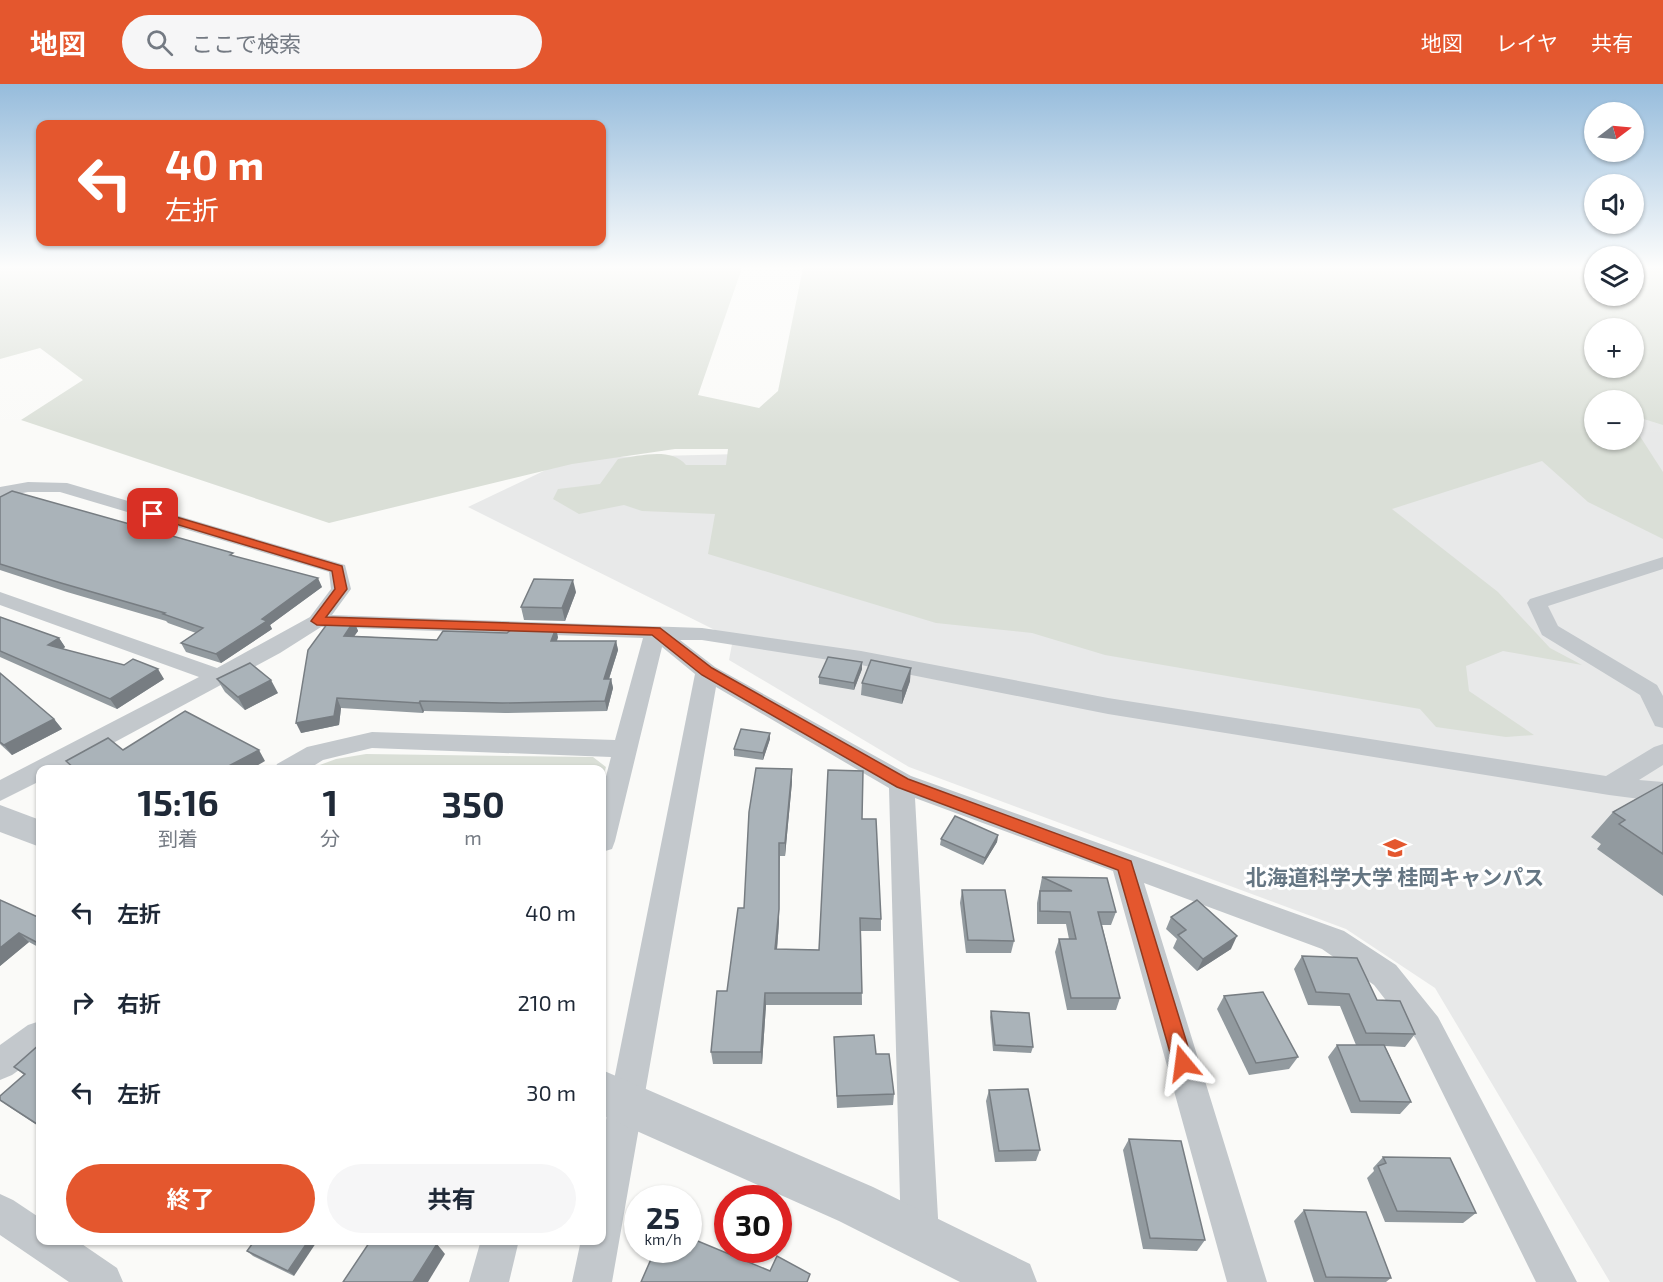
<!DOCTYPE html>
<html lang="ja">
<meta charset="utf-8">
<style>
body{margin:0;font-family:"Exo 2","Noto Sans JP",sans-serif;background:#f6f6f7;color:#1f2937;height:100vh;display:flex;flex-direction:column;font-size:22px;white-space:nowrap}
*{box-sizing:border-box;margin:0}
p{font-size:20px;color:#747a83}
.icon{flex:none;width:33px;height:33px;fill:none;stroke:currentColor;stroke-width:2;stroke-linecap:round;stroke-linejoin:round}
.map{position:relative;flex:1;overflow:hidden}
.drawer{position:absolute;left:36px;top:681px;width:570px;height:480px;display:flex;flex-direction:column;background:#fff;border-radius:12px;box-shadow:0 2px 4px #0004}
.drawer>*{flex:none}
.guide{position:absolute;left:36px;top:36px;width:570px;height:126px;border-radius:12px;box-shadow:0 2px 4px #0004;background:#e4572e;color:#fff;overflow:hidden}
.needle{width:39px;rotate:74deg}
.fabs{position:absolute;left:1584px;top:18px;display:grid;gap:12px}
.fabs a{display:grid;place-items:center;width:60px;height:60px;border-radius:50%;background:#fff;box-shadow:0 2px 4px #0004;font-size:30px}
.speed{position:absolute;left:624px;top:1101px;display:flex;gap:12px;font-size:30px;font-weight:700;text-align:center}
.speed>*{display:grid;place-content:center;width:78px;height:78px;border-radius:50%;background:#fff;box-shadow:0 2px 4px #0004;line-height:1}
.speed small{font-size:15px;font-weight:400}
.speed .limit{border:9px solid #d22;background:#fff;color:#111}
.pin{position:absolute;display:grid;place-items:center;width:51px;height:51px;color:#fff;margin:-26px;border-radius:12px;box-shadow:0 3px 9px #0006}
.me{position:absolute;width:66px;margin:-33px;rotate:344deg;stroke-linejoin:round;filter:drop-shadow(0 0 4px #0008)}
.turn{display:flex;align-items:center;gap:21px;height:126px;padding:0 30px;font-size:27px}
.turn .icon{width:78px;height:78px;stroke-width:2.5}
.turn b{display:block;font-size:42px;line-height:51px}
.eta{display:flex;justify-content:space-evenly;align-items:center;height:102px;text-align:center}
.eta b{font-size:36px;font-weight:700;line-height:42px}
.primary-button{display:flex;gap:12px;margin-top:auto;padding:12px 30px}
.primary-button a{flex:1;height:69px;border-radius:36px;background:#e4572e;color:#fff;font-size:24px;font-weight:700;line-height:69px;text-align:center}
.primary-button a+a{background:#f6f6f7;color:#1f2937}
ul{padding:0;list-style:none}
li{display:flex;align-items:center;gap:18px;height:90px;padding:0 30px}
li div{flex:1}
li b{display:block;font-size:22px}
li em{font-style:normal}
header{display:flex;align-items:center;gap:36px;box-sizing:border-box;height:84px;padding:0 30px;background:#e4572e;color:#fff}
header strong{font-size:28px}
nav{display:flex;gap:33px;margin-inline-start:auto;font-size:21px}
.search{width:420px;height:54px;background:#f6f6f7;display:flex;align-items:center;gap:15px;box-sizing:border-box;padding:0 21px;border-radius:33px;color:#747a83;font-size:22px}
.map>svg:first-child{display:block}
</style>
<header>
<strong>地図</strong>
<div class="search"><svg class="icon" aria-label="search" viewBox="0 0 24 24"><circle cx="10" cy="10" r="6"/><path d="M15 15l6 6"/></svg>ここで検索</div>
<nav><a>地図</a><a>レイヤ</a><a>共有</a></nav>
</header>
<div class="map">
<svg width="1663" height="1198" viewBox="0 0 1663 1198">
<rect width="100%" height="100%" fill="#fafaf8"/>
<path fill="#e8e9e9" d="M1153,265L1595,316L1594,356H1634V324L1663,330V1198H1610L1435,904L1346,845L909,683L729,576L733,555L468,423L571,374L741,370Z"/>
<g fill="#dadfd7" fill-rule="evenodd">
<path d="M0,184H742L698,311L759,324L778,307L803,184H1594V212H1634V184H1663V341L1634,332V316H1594V356H1634V343L1663,388V455L1588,418L1542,377L1392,425L1498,508L1550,564L1582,581L1503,567L1466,582L1469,607L1534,651L1506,653L1436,643L1420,625L1105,571L1032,549L936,539L708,470L715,430L642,427L624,421L579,430L553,415L558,405L600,400L618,375C640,372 671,363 686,381H726L728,365H675L572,380L329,439L21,336L83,296L40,264L0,275ZM1594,244H1634V284H1594Z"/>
<path d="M366,670L593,673L606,683L602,697V686L309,685L336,675Z"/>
</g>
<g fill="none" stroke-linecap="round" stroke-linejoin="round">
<g fill="#c3c8cc" fill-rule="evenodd">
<path d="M28,398L67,399L345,481L351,505L332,531L702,544L861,567L1108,614L1606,692L1654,663L1663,660V681L1639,696L1663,698V718L1609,711L1108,630L861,581L702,556H680L715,583L911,692L1344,847L1396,881L1438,933L1577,1198H1536L1416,955L1374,901L1322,865L1144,799L1267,1198H1227L1113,787L915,714L939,1152L934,1166L920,1171L906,1166L901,1152L889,704L716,603L612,1198H572L581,1156H602V1056L695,590L662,563L615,757L612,765L602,768V708L611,673L372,664L323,676L307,686H274L277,680L307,663L372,648L615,656L643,554L321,543L280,569L63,686H40V697L0,717V696L199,593L0,521V508L217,584L310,533L331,505L329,488L60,408H28L0,413V403Z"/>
<path d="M1663,473V485L1548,522L1558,542L1657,601L1663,612V644L1655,642L1640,611L1542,551L1527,519L1530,515Z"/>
<path d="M40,937V971L12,991L0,996V961L28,941Z"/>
<path d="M0,1110L13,1116L40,1134V1156H76L117,1184L123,1198H69L0,1151Z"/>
<path d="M481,1156H519L509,1198H469Z"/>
</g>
<g fill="#c3c8cc" fill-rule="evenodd">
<path d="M0,721L40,736V763L0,748Z"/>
<path d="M602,986L873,1103L1030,1180L1037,1198H960L839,1137L612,1036L602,1031Z"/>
</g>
</g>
<g fill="#929a9f">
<path d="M0,413L235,472L322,503L270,541L272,545L221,579L186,568L181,559L196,549L168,539L166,537L67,508L0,486Z"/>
<path d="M576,508L565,537L524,536L521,523Z"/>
<path d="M0,533L59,554L65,563L63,565L164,595L117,625L0,573Z"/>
<path d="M354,537L358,547L354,552L437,556L558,553L557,557H616L618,566L609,595H611L613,604L607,627L505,629L424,627L423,629L341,624L339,641L301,649Z"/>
<path d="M862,585L854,606L819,600V593Z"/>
<path d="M0,589L54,635L62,645L12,671L0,660Z"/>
<path d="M217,595L278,609L245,626L225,608Z"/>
<path d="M910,597L902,620L861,611L862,599Z"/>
<path d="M770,649V655L763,676L734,672V665Z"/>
<path d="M792,698L785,772H780L779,838L777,865L819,866L862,735L881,835V847H861L862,921H766L762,980H713L711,968L727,907L744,824Z"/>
<path d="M1663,700V812L1597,765L1601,760L1591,753L1613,728Z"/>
<path d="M998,751L997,758L983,781L940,761L941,755Z"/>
<path d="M1042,793L1107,794L1116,828L1111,841H1102L1120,914L1116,926H1067L1055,868L1059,855H1069L1066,840H1037V819Z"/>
<path d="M962,806L1014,857L1011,869H966L960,819Z"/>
<path d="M0,816L40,834V864L29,858L0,882Z"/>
<path d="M1171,833L1231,865L1197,887L1173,864L1177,855L1166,845Z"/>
<path d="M1302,872L1377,916L1415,950L1405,963L1385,962L1411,1018L1400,1030L1351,1029L1328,973L1337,961H1356L1340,922L1308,921L1294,885Z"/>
<path d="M1224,912L1298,973L1289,985L1249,991L1217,925Z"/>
<path d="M991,927L1033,963L1031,969L993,967L990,933Z"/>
<path d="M834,953L876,970L894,1010L893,1021L837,1024Z"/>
<path d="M40,960V1043L11,1024L0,1016L24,991L14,983Z"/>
<path d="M989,1006L1040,1066L1036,1077L995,1078L986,1017Z"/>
<path d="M1129,1055L1205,1156L1197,1167L1143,1165L1123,1066Z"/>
<path d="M1383,1073L1476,1129L1463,1139L1385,1138L1367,1094L1374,1087L1373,1084Z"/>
<path d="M1304,1126L1391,1194L1386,1198H1314L1294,1137Z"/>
<path d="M255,1156L294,1192L253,1172L247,1167Z"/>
</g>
<g fill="#777d82">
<path d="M318,494L322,503L270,541L272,545L221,579L216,570L262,535Z"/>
<path d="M573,496L576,508L565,537L562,524Z"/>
<path d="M354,537L358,547L348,561L344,552Z"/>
<path d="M556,544L558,553L553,566L551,557Z"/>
<path d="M59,554L65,563L55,571L48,561Z"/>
<path d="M616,557L618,566L606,604L604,595Z"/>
<path d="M862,578V585L854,606V599Z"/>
<path d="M911,584L910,597L902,620V607Z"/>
<path d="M158,585L164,595L117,625L110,615Z"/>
<path d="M611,595L613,604L607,627L605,617Z"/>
<path d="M271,596L278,609L245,626L238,613Z"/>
<path d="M337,614L341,624L339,641L301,649L296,639Z"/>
<path d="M420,617L424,627L423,629L419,619Z"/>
<path d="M54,635L62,645L12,671L4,661Z"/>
<path d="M770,649V655L763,676V669Z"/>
<path d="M259,666L265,677L250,686H221Z"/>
<path d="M792,685V698L785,772V759Z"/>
<path d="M998,751L997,758L983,781L985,774Z"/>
<path d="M779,759V838L776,878L775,865Z"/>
<path d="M19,849L29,858L0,882V864Z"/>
<path d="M1237,852L1231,865L1197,887L1203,875Z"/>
<path d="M765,909L766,921L762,980L761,968Z"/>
<path d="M309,1156H318L294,1192L288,1187Z"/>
<path d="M437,1160L445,1170L428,1198H413Z"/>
</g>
<g fill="#aab3b9" stroke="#777d82" stroke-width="1.5">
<path d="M12,407L233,469L230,471L318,494L262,535L267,537L216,570L181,559L203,544L163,530L165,529L61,499L0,480V413Z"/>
<path d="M534,495L573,496L562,524L521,523Z"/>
<path d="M0,533L59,554L48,561L124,581L133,575L158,585L110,615L0,567Z"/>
<path d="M330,536L354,537L344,552L437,556L443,547L507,549L514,543L556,544L551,557H616L604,595H611L605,617L502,619L420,617L419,619L337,614L334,632L296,639L308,566Z"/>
<path d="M828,573L862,578L854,599L819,593Z"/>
<path d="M871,576L911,584L902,607L862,599Z"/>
<path d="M250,579L271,596L238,613L217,595Z"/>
<path d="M0,589L54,635L4,661L0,658Z"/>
<path d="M185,627L259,666L221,686H76L66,677L108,654L123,666Z"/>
<path d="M741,645L770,649L763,669L734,665Z"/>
<path d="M756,684L792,685L785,759H779V825L775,865L819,866L828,686L863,687L862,735H876L881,835L860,834L862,909H765L761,968H711L717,907H727L738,824H744L749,728Z"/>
<path d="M1663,700V770L1619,740L1625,736L1613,728Z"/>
<path d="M955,732L998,751L985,774L941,755Z"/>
<path d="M1042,793L1107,794L1116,828H1098L1120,914H1071L1059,855H1076L1070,828L1040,827V807H1072Z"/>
<path d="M962,806H1005L1014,857L968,856Z"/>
<path d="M0,816L40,834V860L19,849L0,864Z"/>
<path d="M1197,816L1237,852L1203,875L1178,851L1186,846L1171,833Z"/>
<path d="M1302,872L1357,874L1377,916L1400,917L1415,950L1366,949L1349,910L1316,908Z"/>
<path d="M1263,908L1298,973L1256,979L1224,912Z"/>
<path d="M991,927L1029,929L1033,963L995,961Z"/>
<path d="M874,951L876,970H889L894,1010L837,1012L834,953Z"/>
<path d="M40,960V1042L0,1016V1012L25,990L14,983Z"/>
<path d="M1337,961H1384L1411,1018L1360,1017Z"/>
<path d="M1028,1005L1040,1066L999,1067L989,1006Z"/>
<path d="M1129,1055L1181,1057L1205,1156L1150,1154Z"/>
<path d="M1383,1073L1450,1074L1476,1129L1397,1127L1378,1082L1386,1079Z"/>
<path d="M1304,1126L1366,1128L1391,1194L1326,1193Z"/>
<path d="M688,1153L770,1187L777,1172L810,1190L807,1198H641L655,1166H688Z"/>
<path d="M255,1156H309L288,1187L247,1167Z"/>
<path d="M371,1156H431L437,1160L413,1198H343Z"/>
</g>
<linearGradient id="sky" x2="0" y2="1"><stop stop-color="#96bcdc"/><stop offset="0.52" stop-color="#fdfdfc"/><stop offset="1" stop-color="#fdfdfc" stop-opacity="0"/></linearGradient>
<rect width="1663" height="352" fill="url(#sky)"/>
<path fill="#e4572e" stroke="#94391e" stroke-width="1.5" d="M149,427H156L342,482L347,505L326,533L660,544L712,584L908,695L1131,777L1193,979L1190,986L1183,989L1176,986L1173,979L1118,786L897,703L702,591L652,551L317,541L311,537L335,505L332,487L149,432Z"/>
<defs>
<g id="university-bare" transform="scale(1.8)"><path d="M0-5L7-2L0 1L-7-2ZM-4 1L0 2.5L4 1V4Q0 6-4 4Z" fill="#e4572e" stroke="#fff" stroke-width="2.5" paint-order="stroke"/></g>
</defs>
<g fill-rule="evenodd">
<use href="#university-bare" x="1395" y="764"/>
</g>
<g text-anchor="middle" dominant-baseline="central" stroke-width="6" stroke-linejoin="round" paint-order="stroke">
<g font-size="21" font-weight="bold" fill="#657683" stroke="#fff">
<text x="1395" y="792">北海道科学大学 桂岡キャンパス</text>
</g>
</g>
</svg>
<div class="fabs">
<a><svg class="needle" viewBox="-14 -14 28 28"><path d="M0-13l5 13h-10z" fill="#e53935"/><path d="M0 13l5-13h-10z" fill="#747a83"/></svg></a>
<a><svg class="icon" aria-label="sound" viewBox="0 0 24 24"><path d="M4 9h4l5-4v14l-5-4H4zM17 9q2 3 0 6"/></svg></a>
<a><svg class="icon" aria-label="layers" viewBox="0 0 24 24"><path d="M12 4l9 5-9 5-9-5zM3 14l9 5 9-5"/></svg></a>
<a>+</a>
<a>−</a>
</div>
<div class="speed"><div>25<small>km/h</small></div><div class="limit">30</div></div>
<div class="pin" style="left:153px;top:430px;background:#d93025"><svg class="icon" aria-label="arrive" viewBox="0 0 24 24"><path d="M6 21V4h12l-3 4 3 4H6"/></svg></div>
<svg class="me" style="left:1183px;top:979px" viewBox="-20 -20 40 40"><path d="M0-17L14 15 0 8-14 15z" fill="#e4572e" stroke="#fff" stroke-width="4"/></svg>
<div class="guide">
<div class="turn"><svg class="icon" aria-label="left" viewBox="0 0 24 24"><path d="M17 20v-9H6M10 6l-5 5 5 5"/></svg><div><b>40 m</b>左折</div></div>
</div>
<section class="drawer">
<div class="eta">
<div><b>15:16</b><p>到着</p></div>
<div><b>1</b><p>分</p></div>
<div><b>350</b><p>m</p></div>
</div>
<ul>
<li><svg class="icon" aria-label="left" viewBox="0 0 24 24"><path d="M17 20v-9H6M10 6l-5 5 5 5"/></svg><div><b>左折</b></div><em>40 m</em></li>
<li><svg class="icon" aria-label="right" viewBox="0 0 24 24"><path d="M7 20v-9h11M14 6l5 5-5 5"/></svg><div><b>右折</b></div><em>210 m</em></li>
<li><svg class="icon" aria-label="left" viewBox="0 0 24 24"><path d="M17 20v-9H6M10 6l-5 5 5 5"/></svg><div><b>左折</b></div><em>30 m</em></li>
</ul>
<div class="primary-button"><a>終了</a><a>共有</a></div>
</section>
</div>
